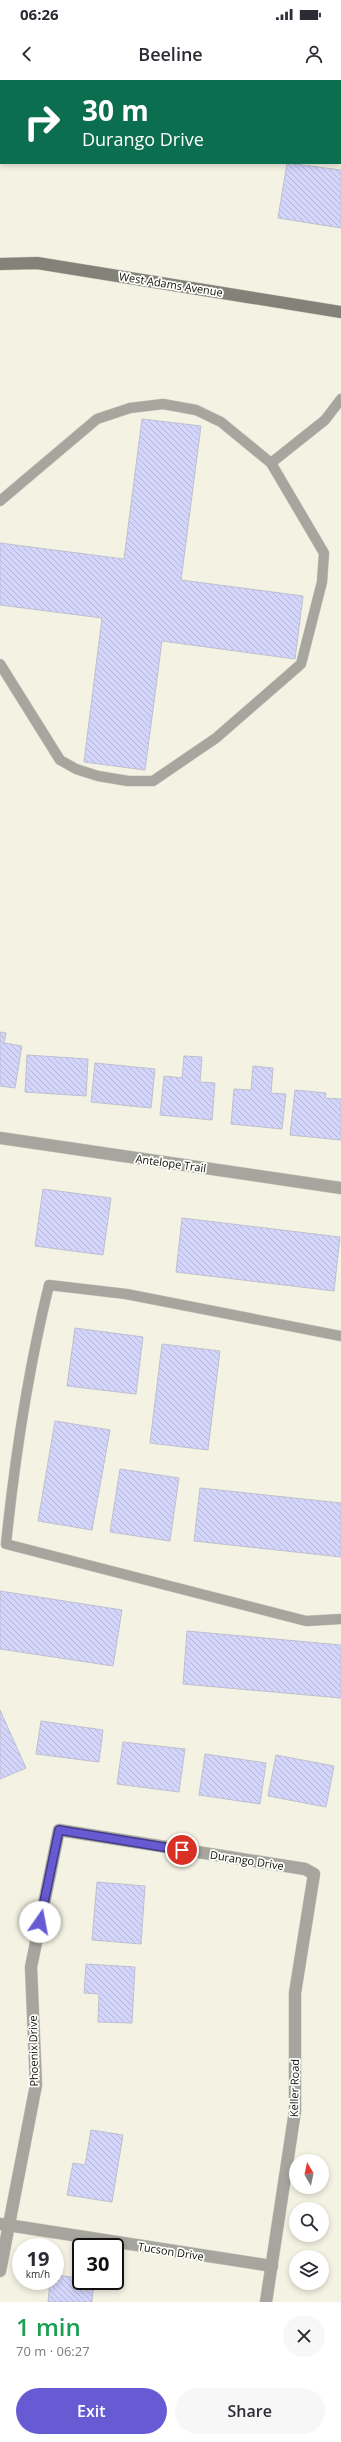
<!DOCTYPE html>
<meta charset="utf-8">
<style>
body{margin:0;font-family:"Open Sans",sans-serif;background:#f7f7f7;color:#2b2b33;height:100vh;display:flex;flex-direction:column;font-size:15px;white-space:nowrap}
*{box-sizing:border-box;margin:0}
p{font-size:13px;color:#7c7c81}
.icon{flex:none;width:22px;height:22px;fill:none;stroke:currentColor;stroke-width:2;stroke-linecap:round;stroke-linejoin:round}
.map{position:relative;height:2222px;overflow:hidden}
.details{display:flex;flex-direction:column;background:#fff;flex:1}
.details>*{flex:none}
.banner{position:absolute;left:0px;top:0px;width:341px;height:84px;box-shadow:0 2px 6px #0003;background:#0b6e4f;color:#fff;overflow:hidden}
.needle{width:26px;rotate:351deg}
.tools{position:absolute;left:289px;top:2074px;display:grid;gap:8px}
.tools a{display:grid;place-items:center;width:40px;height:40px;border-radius:50%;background:#fff;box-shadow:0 2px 6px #0003;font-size:20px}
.speed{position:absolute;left:12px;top:2158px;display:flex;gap:8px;font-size:20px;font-weight:700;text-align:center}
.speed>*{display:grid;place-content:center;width:52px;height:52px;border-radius:50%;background:#fff;box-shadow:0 2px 6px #0003;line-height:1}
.speed small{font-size:10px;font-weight:400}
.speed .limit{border:2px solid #111;border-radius:6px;background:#fff;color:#111}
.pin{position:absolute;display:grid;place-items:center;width:34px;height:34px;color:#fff;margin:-17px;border:2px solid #fff;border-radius:50%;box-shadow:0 1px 4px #0007}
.me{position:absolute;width:44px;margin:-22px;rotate:12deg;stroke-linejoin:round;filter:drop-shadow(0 0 3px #0008)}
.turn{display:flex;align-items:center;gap:14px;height:84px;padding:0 16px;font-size:18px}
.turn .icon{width:52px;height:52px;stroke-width:2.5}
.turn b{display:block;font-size:28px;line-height:34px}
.round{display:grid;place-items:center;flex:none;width:42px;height:42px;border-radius:21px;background:#f7f7f7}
.summary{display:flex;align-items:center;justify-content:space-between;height:68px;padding:0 16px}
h1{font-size:24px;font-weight:600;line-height:30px;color:#1e9e55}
.button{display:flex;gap:8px;margin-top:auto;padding:8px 16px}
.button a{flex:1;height:46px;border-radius:24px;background:#675bd4;color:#fff;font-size:16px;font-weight:600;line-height:46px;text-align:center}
.button a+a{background:#f7f7f7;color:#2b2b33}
.status{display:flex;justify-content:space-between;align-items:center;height:28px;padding:0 20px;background:#fff;direction:ltr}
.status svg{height:11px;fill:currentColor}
header{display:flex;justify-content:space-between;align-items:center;height:52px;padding:0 16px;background:#fff;font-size:18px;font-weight:600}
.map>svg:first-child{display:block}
</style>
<div class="status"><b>06:26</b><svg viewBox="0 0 49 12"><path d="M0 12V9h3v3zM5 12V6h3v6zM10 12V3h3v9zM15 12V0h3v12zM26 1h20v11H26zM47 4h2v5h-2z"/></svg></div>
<header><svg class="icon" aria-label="back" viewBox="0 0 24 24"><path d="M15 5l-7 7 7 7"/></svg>Beeline<svg class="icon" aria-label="person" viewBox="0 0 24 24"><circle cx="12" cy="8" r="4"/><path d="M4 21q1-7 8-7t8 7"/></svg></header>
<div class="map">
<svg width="341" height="2222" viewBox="0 0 341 2222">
<defs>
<pattern id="building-back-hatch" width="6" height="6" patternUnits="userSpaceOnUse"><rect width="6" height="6" fill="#d3d5fa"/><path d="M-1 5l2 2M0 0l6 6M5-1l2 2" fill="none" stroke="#b4b6d5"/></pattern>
</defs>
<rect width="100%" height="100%" fill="#f3f2e3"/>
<g fill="url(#building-back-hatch)" stroke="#bfc0cf">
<path d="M219,0H276L219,1Z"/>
<path d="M287,83L341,90V148L278,138Z"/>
<path d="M142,339L201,346L181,500L303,516L295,579L162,561L145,690L84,682L102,538L0,525V463L124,479Z"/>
<path d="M0,952L6,953L4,963L22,966L15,1008L0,1006Z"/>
<path d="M27,975L88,979L86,1016L25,1012Z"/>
<path d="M184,976L202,977L200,1002L215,1003L212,1040L160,1035L164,996L182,998Z"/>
<path d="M95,983L155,989L151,1028L91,1022Z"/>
<path d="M253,986L273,988L271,1013L286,1014L282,1049L231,1044L234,1009L251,1010Z"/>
<path d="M295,1010L326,1013L325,1018L341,1019V1060L290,1055Z"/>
<path d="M43,1109L111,1118L103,1175L35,1166Z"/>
<path d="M182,1138L340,1157L334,1211L176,1192Z"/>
<path d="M75,1248L143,1257L136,1314L67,1306Z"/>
<path d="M162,1264L220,1271L208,1370L150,1363Z"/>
<path d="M55,1341L110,1350L92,1450L38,1441Z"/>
<path d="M120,1389L179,1398L170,1461L110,1452Z"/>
<path d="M200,1408L341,1423V1477L194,1461Z"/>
<path d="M0,1511L122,1530L113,1586L0,1569Z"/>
<path d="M187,1551L341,1565V1618L183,1604Z"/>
<path d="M0,1630L26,1688L0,1699Z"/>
<path d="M41,1641L103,1650L99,1682L36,1674Z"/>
<path d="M123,1662L185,1669L179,1712L117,1704Z"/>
<path d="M205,1674L266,1683L260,1724L199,1715Z"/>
<path d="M276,1675L334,1686L326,1727L268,1716Z"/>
<path d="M97,1802L145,1806L141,1864L92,1860Z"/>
<path d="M86,1884L135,1887L132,1943L98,1942L99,1914L84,1913Z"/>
<path d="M91,2050L123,2055L112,2122L67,2115L73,2083L85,2085Z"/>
<path d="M55,2195L81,2198V2201H94L92,2222H48L50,2201H55Z"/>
</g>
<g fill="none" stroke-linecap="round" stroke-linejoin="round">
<g stroke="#cecdc0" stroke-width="11">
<g id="lane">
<path d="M271,383L325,340L341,319"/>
<path d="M0,421L97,339L130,328L163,324L196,330L221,342L271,383L324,473L322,502L301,584L216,658L153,701H128L98,696L76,689L60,680L0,584"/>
<path d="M341,1256L126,1214L49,1205C28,1290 15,1376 6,1464L306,1541L341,1539"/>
</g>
</g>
<g stroke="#cecdc0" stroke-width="13">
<g id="street">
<path d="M336,1V0"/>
<path d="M340,44L341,45"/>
<path d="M0,1058L341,1108"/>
<path d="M1,2144L272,2186"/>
<path d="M0,2191L36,2005L31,1887L59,1750L305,1789L314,1794L295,1913V2031L266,2222"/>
</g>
</g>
<g stroke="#cecdc0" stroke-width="13">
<path id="secondary" d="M0,184L37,183L341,232"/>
</g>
<use href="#lane" stroke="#a6a69f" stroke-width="10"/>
<use href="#street" stroke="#a6a69f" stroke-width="12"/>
<use href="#secondary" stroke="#828278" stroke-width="12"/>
</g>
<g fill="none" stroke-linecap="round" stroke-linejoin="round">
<g stroke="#433b8a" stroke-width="10">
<path id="route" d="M40,1842L59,1750L182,1770"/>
</g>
<use href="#route" stroke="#675bd4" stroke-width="7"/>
</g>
<g text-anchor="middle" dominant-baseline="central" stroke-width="3.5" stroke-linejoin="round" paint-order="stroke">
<g font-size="11" fill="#0d0d08" stroke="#fffffc">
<text transform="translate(171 204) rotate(9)">West Adams Avenue</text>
<text transform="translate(171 1083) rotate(8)">Antelope Trail</text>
<text transform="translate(247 1780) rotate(9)">Durango Drive</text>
<text transform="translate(33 1971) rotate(-91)">Phoenix Drive</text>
<text transform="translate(294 2008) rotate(-89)">Keller Road</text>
<text transform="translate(171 2171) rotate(9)">Tucson Drive</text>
</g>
</g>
</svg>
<div class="tools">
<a><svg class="needle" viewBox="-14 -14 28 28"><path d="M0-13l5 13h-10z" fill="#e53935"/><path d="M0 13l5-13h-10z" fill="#7c7c81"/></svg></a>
<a><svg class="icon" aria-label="search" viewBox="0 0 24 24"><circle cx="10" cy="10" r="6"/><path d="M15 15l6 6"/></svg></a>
<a><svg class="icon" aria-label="layers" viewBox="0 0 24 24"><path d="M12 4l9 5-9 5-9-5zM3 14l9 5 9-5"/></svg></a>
</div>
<div class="speed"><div>19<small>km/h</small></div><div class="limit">30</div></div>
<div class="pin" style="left:182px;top:1770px;background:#d93025"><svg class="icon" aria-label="arrive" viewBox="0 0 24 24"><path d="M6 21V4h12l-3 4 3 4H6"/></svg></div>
<svg class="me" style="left:40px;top:1842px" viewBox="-20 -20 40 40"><circle r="19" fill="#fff"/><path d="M0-13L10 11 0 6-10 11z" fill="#675bd4"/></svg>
<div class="banner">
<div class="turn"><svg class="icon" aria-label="right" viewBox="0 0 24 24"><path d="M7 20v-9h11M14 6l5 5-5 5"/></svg><div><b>30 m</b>Durango Drive</div></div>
</div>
</div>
<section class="details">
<div class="summary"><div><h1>1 min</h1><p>70 m · 06:27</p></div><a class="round"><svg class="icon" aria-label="close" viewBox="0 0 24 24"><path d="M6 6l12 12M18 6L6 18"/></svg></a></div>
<div class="button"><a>Exit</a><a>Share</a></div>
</section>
